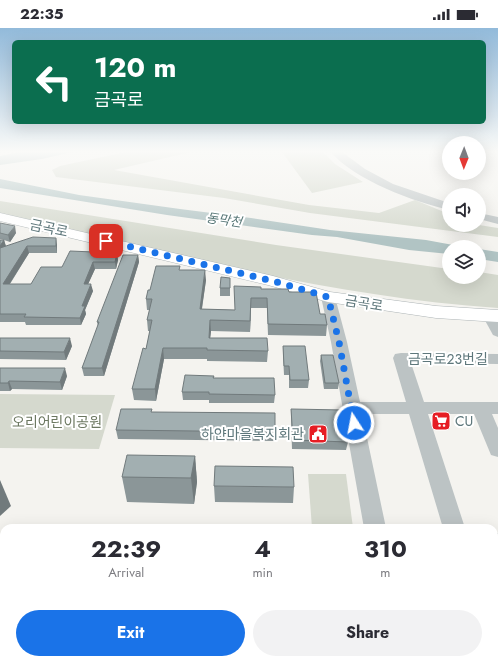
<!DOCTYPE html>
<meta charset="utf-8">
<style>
body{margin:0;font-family:Jost,"Noto Sans KR",sans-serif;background:#f2f2f3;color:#2b2b33;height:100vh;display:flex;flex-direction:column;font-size:15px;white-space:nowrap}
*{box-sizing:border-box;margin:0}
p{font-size:13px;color:#7c7c81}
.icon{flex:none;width:22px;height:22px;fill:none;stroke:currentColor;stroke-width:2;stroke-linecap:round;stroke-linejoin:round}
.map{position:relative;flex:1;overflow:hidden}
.side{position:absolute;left:0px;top:496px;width:498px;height:140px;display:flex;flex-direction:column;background:#fff;border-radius:12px 12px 0 0;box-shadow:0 4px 16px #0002}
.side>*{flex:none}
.hud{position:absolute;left:12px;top:12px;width:474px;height:84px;border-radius:6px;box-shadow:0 4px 16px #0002;background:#0b6e4f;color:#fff;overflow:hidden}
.needle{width:26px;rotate:181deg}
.fabs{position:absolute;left:442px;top:108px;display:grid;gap:8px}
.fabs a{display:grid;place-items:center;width:44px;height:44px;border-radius:50%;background:#fff;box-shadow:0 4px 16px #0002;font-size:20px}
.pin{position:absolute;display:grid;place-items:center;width:34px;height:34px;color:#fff;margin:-17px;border-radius:8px;box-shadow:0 2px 6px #0006}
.me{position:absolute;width:44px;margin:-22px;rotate:349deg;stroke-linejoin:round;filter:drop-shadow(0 0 3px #0008)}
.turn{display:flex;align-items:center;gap:14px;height:84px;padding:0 16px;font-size:18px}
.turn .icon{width:52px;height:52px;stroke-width:2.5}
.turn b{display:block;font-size:28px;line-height:34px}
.eta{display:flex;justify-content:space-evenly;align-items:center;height:68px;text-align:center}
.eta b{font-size:24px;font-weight:700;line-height:28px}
.primary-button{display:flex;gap:8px;margin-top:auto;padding:8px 16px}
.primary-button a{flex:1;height:46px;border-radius:24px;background:#1a73e8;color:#fff;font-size:16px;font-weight:700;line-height:46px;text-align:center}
.primary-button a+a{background:#f2f2f3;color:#2b2b33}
.status{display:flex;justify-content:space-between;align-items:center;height:28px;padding:0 20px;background:#fff;direction:ltr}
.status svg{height:11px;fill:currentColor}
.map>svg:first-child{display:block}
</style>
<div class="status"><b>22:35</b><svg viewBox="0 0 49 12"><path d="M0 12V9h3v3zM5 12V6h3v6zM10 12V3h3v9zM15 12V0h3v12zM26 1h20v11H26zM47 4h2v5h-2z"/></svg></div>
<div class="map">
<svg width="498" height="636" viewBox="0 0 498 636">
<rect width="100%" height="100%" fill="#f4f3ef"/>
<g fill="#d5d9ce">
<path d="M126,124H191L114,142L309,177L379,185L415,172L449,186V197H479L498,200V209L310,185L224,170L56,149L52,142L60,138Z"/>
<path d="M282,124H323L335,136L363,154L312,165Z"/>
<path d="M0,173L276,217L449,241V249H479V244L498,247V280C329,268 164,225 0,185Z"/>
<path d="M0,366L115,367L99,421L0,420Z"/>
<path d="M308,446H346L353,500H312Z"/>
<rect x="253" y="632" width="119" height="4"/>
</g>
<g fill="#b1c4c4">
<path d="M20,124H72L42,131L0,137V128Z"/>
<path d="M0,151L79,167L180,181L251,190L330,202L426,212L464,219H449V226L409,222L337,209L312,207L167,187L0,160Z"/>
<path d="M479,221L498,224V234L479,231Z"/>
</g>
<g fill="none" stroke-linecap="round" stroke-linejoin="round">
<g stroke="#aeb5b7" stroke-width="1">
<path id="major" d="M0,185L273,248L330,264L436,278L498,282V294L436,290L328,274L268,257L0,193Z"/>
</g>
<g fill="#bcc3c4" fill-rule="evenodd">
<path d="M331,124H342L365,141L393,156L449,175V182C415,174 354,152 331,124Z"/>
<path d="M479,185L498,189V196L479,191Z"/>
<path d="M328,265L333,266L335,269L347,314L360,374H406L393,330L395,326L401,325L498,326V336L411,335L424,374H498V386H492L498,400V429L491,427L474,386H428L465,500H443L409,386H362L386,500H364L331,314L321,269L323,266Z"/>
<path d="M489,283L494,284L498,290V309L493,307L482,287L484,284Z"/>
<rect x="494" y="505" width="4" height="20"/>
<rect x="494" y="603" width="4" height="26"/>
<rect x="386" y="632" width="28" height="4"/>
</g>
<use href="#major" fill="#fff" fill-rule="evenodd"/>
</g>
<g fill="#8b9698">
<path d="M0,195L16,205L10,214L4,212L6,218L57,217V225H29L10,256H31L62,239L117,225L118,232L116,241H95L88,256L93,263L85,282L86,286L81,297H26L25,294H0V212H4L0,211Z"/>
<path d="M138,227L139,234L104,348H84L82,340L98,298L97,294Z"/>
<path d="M180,242L206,252L202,281L235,282L261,261L289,264L320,286L327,297L326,308L268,307L267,280H251L250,304L211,303L210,310L268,323L267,334L207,333V331H164L156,373L134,372L132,361L146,321L150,303H148L147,292L150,282H147L146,271L150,262Z"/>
<path d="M230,257V268H220V260Z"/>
<path d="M0,310L72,318L66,332L0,331Z"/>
<path d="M283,318L309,352L308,360H289V347H284L283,326Z"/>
<path d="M321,327L339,355L338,361H324L320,333Z"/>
<path d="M0,340L67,348L62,362L12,361L10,363H0Z"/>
<path d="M214,348V350L275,367L274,375H209V372H183L182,364Z"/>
<path d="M291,381L348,414L346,422L292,421L291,390Z"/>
<path d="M152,384L275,404V413L118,411L116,402Z"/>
<path d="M195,428L197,454L194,476L127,474L122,449Z"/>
<path d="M214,458L294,459L293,475L215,474Z"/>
<path d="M4,538V602H0V548Z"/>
<path d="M495,566H498V589L494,577V568Z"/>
</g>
<g fill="#717a7c">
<path d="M15,198L16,205L10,214L8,207Z"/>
<path d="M56,210L57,217V225L56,218Z"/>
<path d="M4,212L6,219L0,228V218Z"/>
<path d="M27,218L29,225L5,263L3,256Z"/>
<path d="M117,225L118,232L116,241L115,234Z"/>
<path d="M138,227L139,234L104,348L102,340Z"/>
<path d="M93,234L95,241L85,263L84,256Z"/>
<path d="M205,242L206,252L200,292V281Z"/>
<path d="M91,256L93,263L85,282L86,286L81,297L80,290L82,278Z"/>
<path d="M251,270V280L250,304V293Z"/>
<path d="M210,292L211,303L209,321V310Z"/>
<path d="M70,310L72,318L66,332L64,324Z"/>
<path d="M163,320L164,331L156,373L155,361Z"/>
<path d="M65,340L67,348L62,362L60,354Z"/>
<path d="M9,353L12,361L10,363L8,355Z"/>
<path d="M195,428L197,454L194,476L191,450Z"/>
<path d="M0,452L11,478L0,488Z"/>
<path d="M18,632H27L26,636H16Z"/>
</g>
<g fill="#a2afb1" stroke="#717a7c">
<path d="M0,195L15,198L8,207L0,205Z"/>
<path d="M33,209L56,210V218H27L3,256H31L41,239H62L70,223L117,225L115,234H93L84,256H91L82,278H85L80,290L24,289L26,286H0V220Z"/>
<path d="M0,212H4L0,218Z"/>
<path d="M123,227H138L102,340H82L99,294H97Z"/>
<path d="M156,238H180L179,242H205L200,281L235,282L234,258L261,259V261H288L289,264H316L320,286H325L327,297L268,296L267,270H251L250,293L210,292L209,310H267L268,323L207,322V320H163L155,361H132L143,320L146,321L152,292H147L152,271H146L148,262H150Z"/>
<path d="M221,249L230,250V260H220Z"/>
<path d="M0,310H70L64,324L0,323Z"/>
<path d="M283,318H305L309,352H290L289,338H284Z"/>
<path d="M321,327H333L339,355H325Z"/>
<path d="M0,340H65L60,354L9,353L8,355H0Z"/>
<path d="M185,347L214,348L213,350H274L275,367L209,366V364H182Z"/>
<path d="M121,381H152L151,384L275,385V404L116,402Z"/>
<path d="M291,381L343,382L348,414L293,412Z"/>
<path d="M127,427L195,428L191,450L122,449Z"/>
<path d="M215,438L293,439L294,459L214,458Z"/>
<path d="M4,538V597H0V548Z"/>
<path d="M495,566H498V575Z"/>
<path d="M0,621H4V632H18L16,636H0Z"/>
<path d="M74,632H130L167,633V636H73Z"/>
</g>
<linearGradient id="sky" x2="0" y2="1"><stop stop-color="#92bada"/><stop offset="0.58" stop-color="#fafaf8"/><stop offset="1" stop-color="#fafaf8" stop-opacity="0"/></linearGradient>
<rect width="498" height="213" fill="url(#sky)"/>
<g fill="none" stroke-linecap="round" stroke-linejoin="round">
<path stroke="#1a73e8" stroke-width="7" stroke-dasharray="0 12.6" d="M106,213L273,253L328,269L339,314L354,395"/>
</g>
<defs>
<g id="supermarket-square" transform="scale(1)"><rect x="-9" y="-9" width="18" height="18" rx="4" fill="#e61d24" stroke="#fff"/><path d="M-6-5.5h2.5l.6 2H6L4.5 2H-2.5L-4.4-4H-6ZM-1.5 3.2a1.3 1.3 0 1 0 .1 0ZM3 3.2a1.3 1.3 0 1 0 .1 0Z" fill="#fff"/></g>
<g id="civic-square" transform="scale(1)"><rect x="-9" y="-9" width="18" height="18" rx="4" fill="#e61d24" stroke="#fff"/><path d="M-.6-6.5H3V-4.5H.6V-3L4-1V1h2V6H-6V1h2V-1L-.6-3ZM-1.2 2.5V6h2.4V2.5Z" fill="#fff"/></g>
</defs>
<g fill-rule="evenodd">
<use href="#supermarket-square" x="441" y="393"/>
<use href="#civic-square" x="318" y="406"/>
</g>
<g text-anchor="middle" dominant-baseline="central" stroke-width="4" stroke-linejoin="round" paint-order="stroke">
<g font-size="13" font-style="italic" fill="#597878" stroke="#fff">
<text transform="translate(224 192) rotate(8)">동막천</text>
</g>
<g font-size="14" fill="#5e777b" stroke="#fff">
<text transform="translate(49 200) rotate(12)">금곡로</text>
<text transform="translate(364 275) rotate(9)">금곡로</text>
<text x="448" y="331">금곡로23번길</text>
</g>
<g font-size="14" fill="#5e777b" stroke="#fff" text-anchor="start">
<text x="455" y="393">CU</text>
<text x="304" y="406" text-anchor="end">하얀마을복지회관</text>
</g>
<g font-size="14" fill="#6c7861" stroke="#fff">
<text x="57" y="394">오리어린이공원</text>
</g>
</g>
</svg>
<div class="fabs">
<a><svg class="needle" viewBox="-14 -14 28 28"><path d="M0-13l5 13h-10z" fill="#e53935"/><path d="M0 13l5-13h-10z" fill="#7c7c81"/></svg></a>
<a><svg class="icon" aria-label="sound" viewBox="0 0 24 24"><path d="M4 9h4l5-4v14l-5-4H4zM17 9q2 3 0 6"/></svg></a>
<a><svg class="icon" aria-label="layers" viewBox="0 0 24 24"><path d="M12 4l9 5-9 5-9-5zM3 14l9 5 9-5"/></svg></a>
</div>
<div class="pin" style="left:106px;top:213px;background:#d93025"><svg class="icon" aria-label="arrive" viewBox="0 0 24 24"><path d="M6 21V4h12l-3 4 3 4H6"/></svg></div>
<svg class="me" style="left:354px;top:395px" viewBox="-20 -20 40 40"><circle r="17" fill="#1a73e8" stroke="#fff" stroke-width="3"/><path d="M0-11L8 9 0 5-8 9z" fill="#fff"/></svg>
<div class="hud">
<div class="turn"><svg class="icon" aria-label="left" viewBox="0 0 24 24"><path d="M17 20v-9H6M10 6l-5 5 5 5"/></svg><div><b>120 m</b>금곡로</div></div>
</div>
<section class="side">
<div class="eta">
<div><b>22:39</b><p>Arrival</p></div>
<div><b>4</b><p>min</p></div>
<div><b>310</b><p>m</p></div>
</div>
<div class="primary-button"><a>Exit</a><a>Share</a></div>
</section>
</div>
